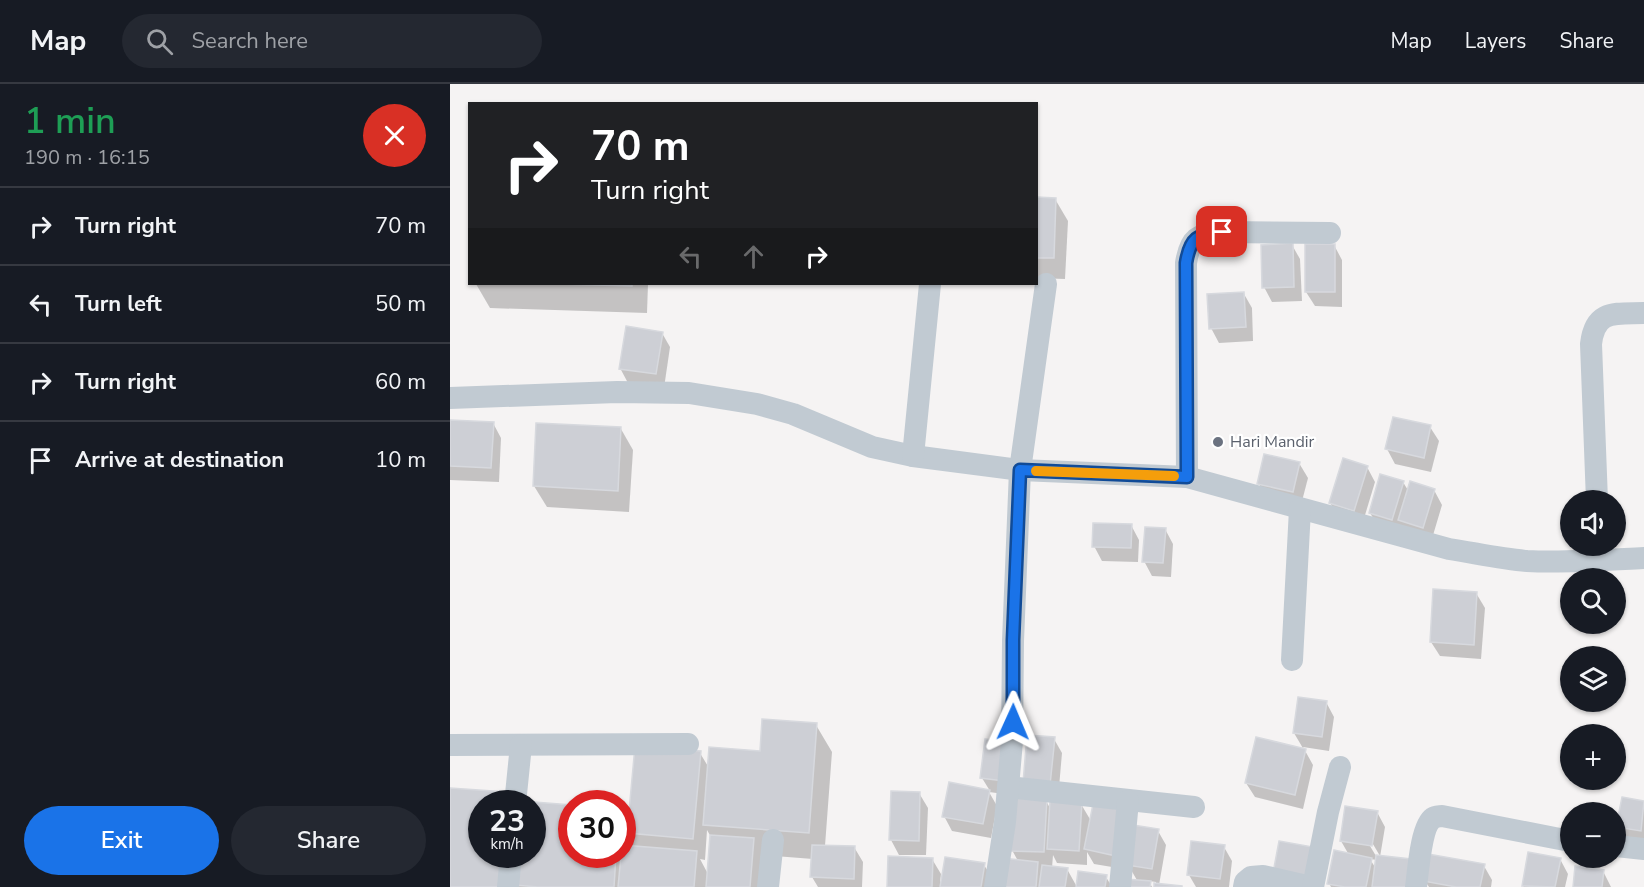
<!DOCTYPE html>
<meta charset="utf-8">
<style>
body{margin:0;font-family:"Nunito Sans",sans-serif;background:#242831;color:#f1f3f6;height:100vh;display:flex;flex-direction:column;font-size:22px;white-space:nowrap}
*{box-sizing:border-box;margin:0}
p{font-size:20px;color:#9ea1a6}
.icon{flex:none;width:33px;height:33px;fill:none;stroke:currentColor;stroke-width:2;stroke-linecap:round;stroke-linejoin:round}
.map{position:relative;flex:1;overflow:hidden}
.sheet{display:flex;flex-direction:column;background:#171b24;width:450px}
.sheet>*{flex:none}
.hud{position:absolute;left:18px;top:18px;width:570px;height:183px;border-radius:0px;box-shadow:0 2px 4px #0004;background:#202124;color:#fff;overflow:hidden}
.tools{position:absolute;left:1110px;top:406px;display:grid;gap:12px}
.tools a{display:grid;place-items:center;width:66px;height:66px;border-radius:50%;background:#171b24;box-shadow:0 2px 4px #0004;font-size:30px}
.speed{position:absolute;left:18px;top:706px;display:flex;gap:12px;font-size:30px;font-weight:700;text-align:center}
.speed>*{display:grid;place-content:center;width:78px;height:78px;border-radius:50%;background:#171b24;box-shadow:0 2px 4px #0004;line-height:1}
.speed small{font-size:15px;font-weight:400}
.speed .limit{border:9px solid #d22;background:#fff;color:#111}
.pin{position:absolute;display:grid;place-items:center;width:51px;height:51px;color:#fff;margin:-26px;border-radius:12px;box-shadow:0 3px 9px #0006}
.me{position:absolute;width:66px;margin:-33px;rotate:1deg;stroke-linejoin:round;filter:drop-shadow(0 0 4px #0008)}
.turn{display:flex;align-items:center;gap:21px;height:126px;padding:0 24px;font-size:27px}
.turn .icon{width:78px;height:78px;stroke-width:2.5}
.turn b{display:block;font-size:42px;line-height:51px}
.lanes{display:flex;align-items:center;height:57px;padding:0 24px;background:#0003;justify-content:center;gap:30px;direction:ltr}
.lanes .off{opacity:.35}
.round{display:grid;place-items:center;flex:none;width:63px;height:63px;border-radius:32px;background:#242831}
.headline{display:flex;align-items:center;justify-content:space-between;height:102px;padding:0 24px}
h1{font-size:36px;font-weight:600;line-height:45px;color:#1e9e55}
.action{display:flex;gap:12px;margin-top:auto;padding:12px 24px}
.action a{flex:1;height:69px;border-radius:36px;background:#1a73e8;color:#fff;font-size:24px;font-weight:600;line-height:69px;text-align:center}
.action a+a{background:#242831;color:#f1f3f6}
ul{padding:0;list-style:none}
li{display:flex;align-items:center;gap:18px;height:78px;padding:0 24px;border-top:2px solid #363941}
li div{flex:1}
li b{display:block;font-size:22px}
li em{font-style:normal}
header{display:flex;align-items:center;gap:36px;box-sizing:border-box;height:84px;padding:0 30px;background:#171b24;border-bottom:2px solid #363941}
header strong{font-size:28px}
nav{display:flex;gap:33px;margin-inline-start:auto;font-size:21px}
.search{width:420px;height:54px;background:#242831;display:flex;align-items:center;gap:15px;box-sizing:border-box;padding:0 21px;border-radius:33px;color:#9ea1a6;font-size:22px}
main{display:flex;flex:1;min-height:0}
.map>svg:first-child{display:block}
</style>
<header>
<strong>Map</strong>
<div class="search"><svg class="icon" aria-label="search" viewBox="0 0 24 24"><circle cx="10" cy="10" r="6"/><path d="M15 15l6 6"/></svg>Search here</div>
<nav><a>Map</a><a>Layers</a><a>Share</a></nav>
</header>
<main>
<section class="sheet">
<div class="headline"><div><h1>1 min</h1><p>190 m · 16:15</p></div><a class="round" style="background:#d93025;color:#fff"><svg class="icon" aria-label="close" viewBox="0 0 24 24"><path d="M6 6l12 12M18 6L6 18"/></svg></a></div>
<ul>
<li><svg class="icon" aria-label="right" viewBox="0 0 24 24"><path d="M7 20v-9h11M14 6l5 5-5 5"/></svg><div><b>Turn right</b></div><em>70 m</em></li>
<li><svg class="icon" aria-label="left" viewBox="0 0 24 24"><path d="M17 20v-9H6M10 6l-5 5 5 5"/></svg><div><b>Turn left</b></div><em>50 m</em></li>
<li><svg class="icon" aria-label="right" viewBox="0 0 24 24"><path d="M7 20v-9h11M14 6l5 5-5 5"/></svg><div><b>Turn right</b></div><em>60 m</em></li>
<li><svg class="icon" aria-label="arrive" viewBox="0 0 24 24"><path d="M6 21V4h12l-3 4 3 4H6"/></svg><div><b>Arrive at destination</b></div><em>10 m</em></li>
</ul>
<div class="action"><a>Exit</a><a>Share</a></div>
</section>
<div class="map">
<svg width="1194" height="803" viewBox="0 0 1194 803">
<rect width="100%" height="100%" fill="#f5f3f3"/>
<g fill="#0003" fill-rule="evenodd">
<path d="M586,115H605L618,137L615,195L586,194Z"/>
<path d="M842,161L850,175L852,217L822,218L814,203Z"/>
<path d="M884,161L892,176V223L865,222L856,208L857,162Z"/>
<path d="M26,200H198L197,229L40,224Z"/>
<path d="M794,210L802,224L803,257L769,259L761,244Z"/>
<path d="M212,249L220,263L214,304L178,299L170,284Z"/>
<path d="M0,337L43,339L51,354L49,398L0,396Z"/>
<path d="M980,343L989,357L981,388L945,380L937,365Z"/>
<path d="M171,345L183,366L179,428L97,423L84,402Z"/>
<path d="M849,379L858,394L851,421L817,414L809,400Z"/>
<path d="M917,383L925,398L912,441L889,433L880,419Z"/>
<path d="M953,398L959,408L984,406L992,421L981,458L929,443L920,429Z"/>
<path d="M681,441L689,456L688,478L652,477L644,462Z"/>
<path d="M715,445L723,460L721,493L702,492L694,477Z"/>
<path d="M1026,509L1035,524L1031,575L990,572L981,558Z"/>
<path d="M876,618L884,633L879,667L853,663L863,681L853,725L805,713L796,699L854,666L844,649Z"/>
<path d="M366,641L382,668L375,762L404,763L413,778L412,803H368L362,793L363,775L311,771L309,803H0V705L32,720V771H82V720L72,719L122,723V771H172V732L179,743L250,669L259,684L312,668ZM257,746L261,753L258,790L250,775L255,776Z"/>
<path d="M604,655L612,669L608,715L583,713Z"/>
<path d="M537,656L562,711L539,708L547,722L541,754L502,747L494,732L500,700L540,707L532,694Z"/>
<path d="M469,709L478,724L476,771H449L441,756Z"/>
<path d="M1173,714L1194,718V760L1176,757L1168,742Z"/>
<path d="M595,715L601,726L631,720L641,737L708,747L716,761L709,801L730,803H706V798L699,797L702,803H676L688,798L676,777L674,785L644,780L637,768V781L607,779L603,771L602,784L617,785L627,803H550L568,777L562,766Z"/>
<path d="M927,728L935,743L930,773L967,803H881L879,799L899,771L891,757ZM920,755L930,772H926L917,757ZM920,775L927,776L926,785Z"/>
<path d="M774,763L782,777L779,803H746L739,791Z"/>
<path d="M482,775L491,790L490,798L534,781L543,795L541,803H439Z"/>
<path d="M1110,775L1118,790L1115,803H1074L1073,802Z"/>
<path d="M1034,782L1042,796L1041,803H979L975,797Z"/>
<path d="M1153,787L1161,803H1124Z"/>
<path d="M656,793L662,803H628Z"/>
</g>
<g fill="#cdcfd5" stroke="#d7d9de" stroke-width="1.5">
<path d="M586,113L606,114L604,174H586Z"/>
<path d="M843,159L844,203L812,204L811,161Z"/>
<rect x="855" y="160" width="30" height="48"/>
<path d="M108,200H182V202Z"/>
<path d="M794,208L796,243L759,245L757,210Z"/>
<path d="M176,242L213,248L206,290L169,285Z"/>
<path d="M943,333L981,341L974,374L935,365Z"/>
<path d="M0,336L44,338L41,384L0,382Z"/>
<path d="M86,339L171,343L168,407L83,402Z"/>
<path d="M814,370L850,378L843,408L807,400Z"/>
<path d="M893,374L918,382L904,427L879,419Z"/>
<path d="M930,390L954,397L942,436L919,429Z"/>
<path d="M960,397L985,405L973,444L948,436Z"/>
<path d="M643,439L682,440L681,464L642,463Z"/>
<path d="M695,443L716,444L713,479L692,478Z"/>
<path d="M983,505L1027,508L1024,561L980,558Z"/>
<path d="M848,613L877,617L872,653L843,649Z"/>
<path d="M312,635L367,639L359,749L253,741L259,663L310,667Z"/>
<path d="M577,651L605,653L600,701L573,699Z"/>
<path d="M806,653L856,665L845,711L795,699Z"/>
<path d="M535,655L560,658L554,697L530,694Z"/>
<path d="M185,662L251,667L243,755L177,749Z"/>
<path d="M499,698L540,706L533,740L492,733Z"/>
<path d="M0,704L57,708L56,720H32V771H52L49,803H0Z"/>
<path d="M441,707L470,708L469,757L439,756Z"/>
<path d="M1172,713L1194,717L1191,747L1166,743Z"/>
<path d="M563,714L597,715L594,768L561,767Z"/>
<path d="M600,716L632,718L629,767L597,765Z"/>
<path d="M71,717L122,721V771H166L164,803H88L64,801L66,771H82V720H71Z"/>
<path d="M643,720L675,726L666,772L634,765Z"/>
<path d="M895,722L928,727L922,762L890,757Z"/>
<path d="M683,741L709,745L702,785L676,781Z"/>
<path d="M260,751L304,754L300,803H256Z"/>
<path d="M741,757L775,761L770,795L737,791Z"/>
<path d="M829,757L863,763L857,795L823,789Z"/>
<path d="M172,761L247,767L244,803H168Z"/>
<path d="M362,761L405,762L404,795L360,793Z"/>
<path d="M884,766L922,774L916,803H895L877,800Z"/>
<path d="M1078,768L1111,774L1105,803L1072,802Z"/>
<path d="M978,770L1035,780L1030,803H1006L973,797Z"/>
<path d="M926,771L961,775L957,803H922Z"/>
<path d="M438,772L483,774L482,803H437Z"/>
<path d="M495,773L535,779L531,803H490Z"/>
<path d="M552,774L588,778L586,803H549Z"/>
<path d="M592,781L618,784L615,803H589Z"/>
<path d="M1125,782L1154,786L1152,803H1123Z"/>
<path d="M628,787L657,791L655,803H626Z"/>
<path d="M675,795L701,797L700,803H675Z"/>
<path d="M704,799L732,802V803H704Z"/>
</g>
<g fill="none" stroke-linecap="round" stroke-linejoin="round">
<g stroke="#c1cad2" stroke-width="22">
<path d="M0,314L167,308L239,309L307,320L343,330L422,363L463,372L570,386L737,393L999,465C1025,469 1051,475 1077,477C1116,479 1155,476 1194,474"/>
<path d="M463,372L480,200"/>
<path d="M737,393L736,179C740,154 747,150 772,148L880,149"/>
<path d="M1147,417L1141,260C1145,225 1165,230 1194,229"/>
<path d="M842,576L850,425"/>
<path d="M0,661L238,660"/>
<path d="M558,703L744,723"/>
<path d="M65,720L71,661"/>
<path d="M1166,762L1194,765"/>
<path d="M58,803L61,771"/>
<path d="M318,803L323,756"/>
<path d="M545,803L555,738L562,657L563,557L570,386L596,200"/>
<path d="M670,803L678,717"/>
<path d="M794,803L795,798L801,793L813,792L861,803"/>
<path d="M863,803L878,728L890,683"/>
<path d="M966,803C968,789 971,742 983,734C984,733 990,732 992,732L1120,757"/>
</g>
</g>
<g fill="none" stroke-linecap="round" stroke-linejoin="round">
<g stroke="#114b97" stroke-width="15">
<path id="route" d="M563,638V556L570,386L737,393L736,179C740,154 747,150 772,148"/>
</g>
<use href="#route" stroke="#1a73e8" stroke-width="10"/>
<path stroke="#f59e0b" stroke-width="10" d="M586,387L724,392"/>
</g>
<circle fill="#6b7280" stroke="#fff" stroke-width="2" cx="768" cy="358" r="6"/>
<g text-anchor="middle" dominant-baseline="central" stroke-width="4.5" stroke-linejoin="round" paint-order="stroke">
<g font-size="16" fill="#5b616d" stroke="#fff" text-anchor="start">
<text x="780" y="358">Hari Mandir</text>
</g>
</g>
</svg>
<div class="tools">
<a><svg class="icon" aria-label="sound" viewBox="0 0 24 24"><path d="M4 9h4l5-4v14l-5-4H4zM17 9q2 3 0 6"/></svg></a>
<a><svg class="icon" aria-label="search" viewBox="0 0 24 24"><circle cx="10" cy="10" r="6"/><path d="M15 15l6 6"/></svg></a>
<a><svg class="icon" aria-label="layers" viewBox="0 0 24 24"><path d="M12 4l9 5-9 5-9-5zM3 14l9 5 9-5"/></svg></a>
<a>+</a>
<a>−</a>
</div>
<div class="speed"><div>23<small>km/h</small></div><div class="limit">30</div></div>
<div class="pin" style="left:772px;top:148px;background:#d93025"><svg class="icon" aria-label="arrive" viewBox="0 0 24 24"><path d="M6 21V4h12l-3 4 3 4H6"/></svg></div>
<svg class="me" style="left:563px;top:638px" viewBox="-20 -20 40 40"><path d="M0-17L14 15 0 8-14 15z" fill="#1a73e8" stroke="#fff" stroke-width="4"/></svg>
<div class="hud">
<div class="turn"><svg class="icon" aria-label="right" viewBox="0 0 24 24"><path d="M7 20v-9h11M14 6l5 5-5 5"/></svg><div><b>70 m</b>Turn right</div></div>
<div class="lanes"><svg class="icon off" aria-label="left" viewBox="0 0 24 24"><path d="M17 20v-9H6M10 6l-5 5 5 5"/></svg><svg class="icon off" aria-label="ahead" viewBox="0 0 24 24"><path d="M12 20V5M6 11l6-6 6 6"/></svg><svg class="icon" aria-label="right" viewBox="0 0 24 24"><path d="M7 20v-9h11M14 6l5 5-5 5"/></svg></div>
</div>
</div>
</main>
